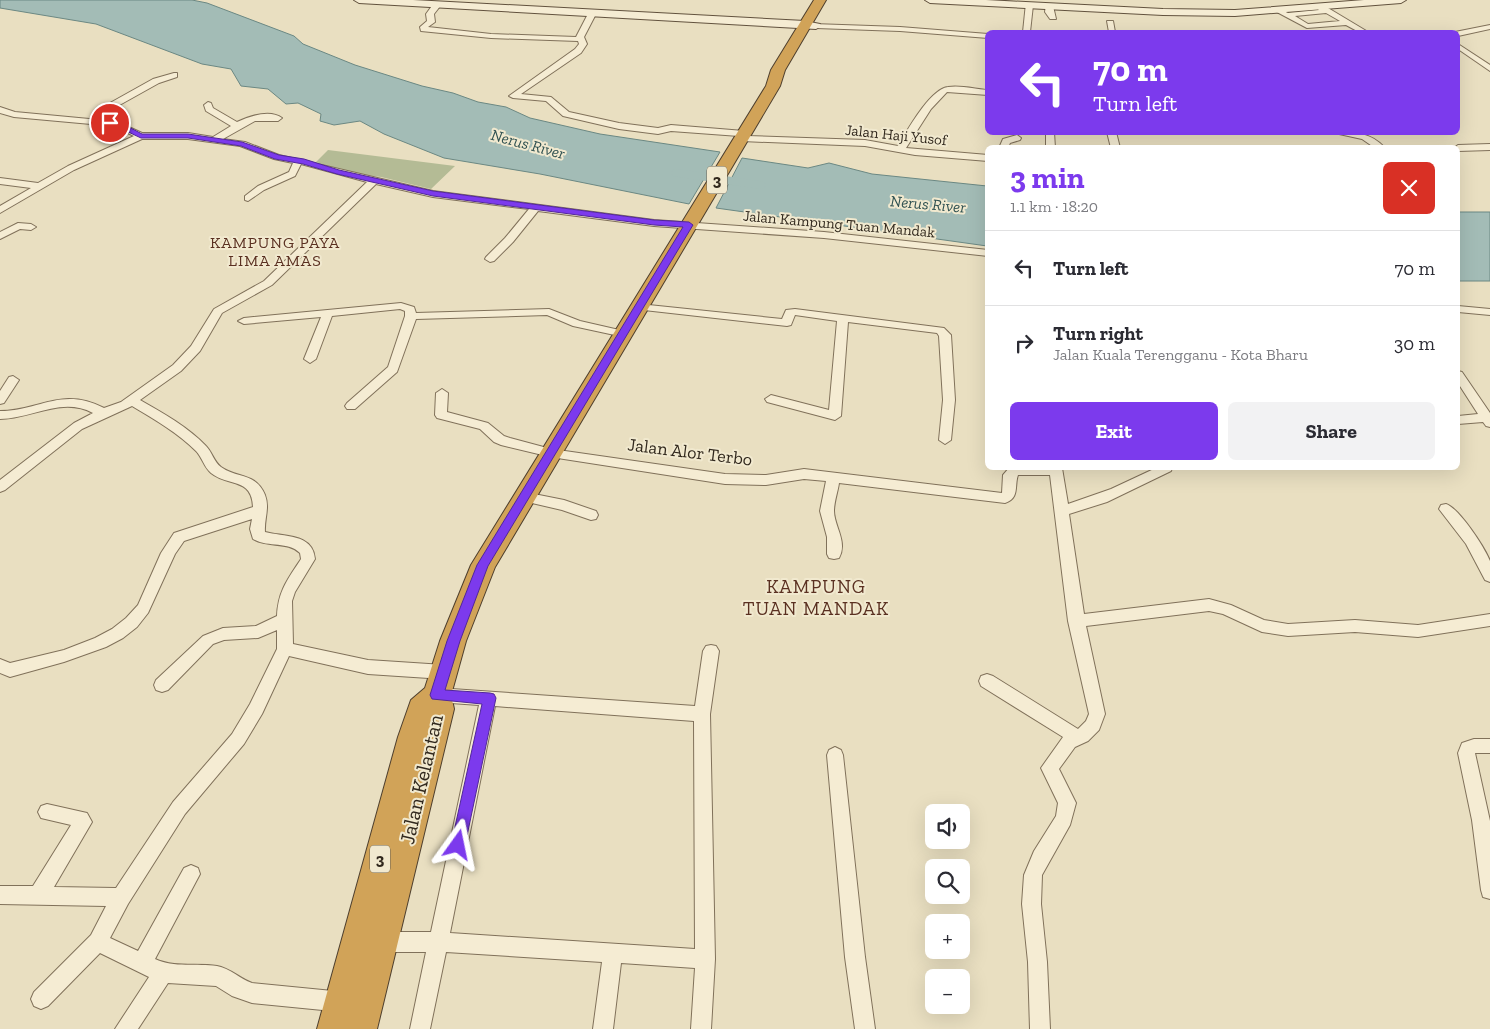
<!DOCTYPE html>
<meta charset="utf-8">
<style>
body{margin:0;font-family:"Zilla Slab",serif;background:#f2f2f3;color:#2b2b33;height:100vh;display:flex;flex-direction:column;font-size:19px;white-space:nowrap}
*{box-sizing:border-box;margin:0}
p{font-size:16px;color:#7c7c81}
.icon{flex:none;width:28px;height:28px;fill:none;stroke:currentColor;stroke-width:2;stroke-linecap:round;stroke-linejoin:round}
.map{position:relative;flex:1;overflow:hidden}
.details{position:absolute;left:985px;top:145px;width:475px;height:325px;display:flex;flex-direction:column;background:#fff;border-radius:8px;box-shadow:0 5px 20px #0002}
.details>*{flex:none}
.top-card{position:absolute;left:985px;top:30px;width:475px;height:105px;border-radius:8px;box-shadow:0 5px 20px #0002;background:#7c3aed;color:#fff;overflow:hidden}
.fabs{position:absolute;left:925px;top:804px;display:grid;gap:10px}
.fabs a{display:grid;place-items:center;width:45px;height:45px;border-radius:8px;background:#fff;box-shadow:0 5px 20px #0002;font-size:25px}
.pin{position:absolute;display:grid;place-items:center;width:42px;height:42px;color:#fff;margin:-21px;border:2px solid #fff;border-radius:50%;box-shadow:0 1px 5px #0007}
.me{position:absolute;width:55px;margin:-28px;rotate:12deg;stroke-linejoin:round;filter:drop-shadow(0 0 4px #0008)}
.turn{display:flex;align-items:center;gap:18px;height:105px;padding:0 25px;font-size:22px}
.turn .icon{width:65px;height:65px;stroke-width:2.5}
.turn b{display:block;font-size:35px;line-height:42px}
.round{display:grid;place-items:center;flex:none;width:52px;height:52px;border-radius:8px;background:#f2f2f3}
.summary{display:flex;align-items:center;justify-content:space-between;height:85px;padding:0 25px}
h1{font-size:30px;font-weight:700;line-height:38px;color:#7c3aed}
.cta{display:flex;gap:10px;margin-top:auto;padding:10px 25px}
.cta a{flex:1;height:58px;border-radius:8px;background:#7c3aed;color:#fff;font-size:20px;font-weight:700;line-height:58px;text-align:center}
.cta a+a{background:#f2f2f3;color:#2b2b33}
ul{padding:0;list-style:none}
li{display:flex;align-items:center;gap:15px;height:75px;padding:0 25px;border-top:1px solid #e1e1e2}
li div{flex:1}
li b{display:block;font-size:19px}
li em{font-style:normal}
.map>svg:first-child{display:block}
</style>
<div class="map">
<svg width="1490" height="1029" viewBox="0 0 1490 1029">
<rect width="100%" height="100%" fill="#e9dfc1"/>
<path fill="#b4bb95" d="M328,150L455,166L431,189L381,177L341,172L316,162Z"/>
<g fill="#a3bcb6" stroke="#6b8883">
<path d="M0,0H192L207,3L294,36L303,44L355,65L422,86L453,93L478,102L506,107L530,118L600,134L720,152L689,204L540,174L444,158L384,134L360,121L334,125L320,121L321,114L298,103L286,104L268,89L241,86L231,69L202,64L96,24L0,8Z"/>
<path d="M742,158L808,168L829,163L872,174L987,186V246L716,208Z"/>
<rect x="1458" y="212" width="32" height="69"/>
</g>
<g fill="none" stroke-linecap="round" stroke-linejoin="round">
<path fill="#a3bcb6" fill-rule="evenodd" d="M678,169L759,181L764,182L766,185L764,188L759,189L673,176L671,173L673,170Z"/>
<g stroke="#80715a" stroke-width="2">
<g id="street">
<path d="M434,3L441,5L434,14L435,22L428,27L491,34L576,37L590,10H596L597,12L584,37L587,44L581,53L521,94L551,97L569,112L619,123L658,128L671,125L744,131L747,132V136L865,140L898,146C907,131 930,89 948,87C961,85 975,89 988,90V95L947,92L931,109L906,148L988,155V161L915,155L865,146L742,141L739,140V136L671,131L658,134L619,129L563,116L546,101L513,98L509,96L575,49L579,44L578,41L491,38L421,31L420,27L427,21L426,14Z"/>
<path d="M1026,3L1033,5L1030,32H1023Z"/>
<path d="M1046,4L1053,6L1056,19H1050L1045,12Z"/>
<path d="M1317,5H1323L1368,32H1359L1346,25L1307,28L1275,11L1279,9L1288,13L1319,10L1316,7ZM1326,13L1340,21L1308,24L1295,16Z"/>
<path d="M1107,21H1113L1115,32H1109Z"/>
<path d="M813,24L900,27L988,34V38L900,31L816,28L812,26Z"/>
<path d="M1490,25V29L1458,36V32H1455Z"/>
<path d="M1458,44L1490,65V71L1458,49Z"/>
<path d="M174,73H177V77L159,83L116,107L108,121L118,122L142,133H188L213,137L231,126L206,111L204,105L208,102L211,103L213,108L237,122C250,116 270,109 282,118L278,121H255L223,139L245,142L279,155L433,191L654,220L824,232L988,250V256L824,238L654,226L538,211L513,242L494,261L490,262L485,259L486,257L505,238L529,209L433,197L376,184L272,285L222,313L200,351L181,371L140,400C163,413 188,427 206,446C212,452 214,462 221,467C238,479 255,472 265,495C270,508 264,519 265,532C283,537 313,533 315,559L295,592L292,601L293,644L368,660L444,665L450,667L452,672L450,677L444,679L368,674L289,656L262,714L244,744L185,814L128,904L110,938L138,951L184,868L191,865L198,868L200,874L155,959C174,968 197,963 217,966C230,968 240,979 252,983L343,992L350,995L353,1002L350,1009L343,1012L252,1003L232,996L216,986L168,983L138,1029H115L149,977L100,953L48,1006L41,1009L34,1006L31,999L34,992L91,935L106,906L0,904V886H33L71,825L41,818L38,812L41,806L47,804L87,813L92,822L54,887L116,888L173,802L232,734L250,704L277,649V630L258,638L224,640L213,644L168,690L162,692L156,690L154,685L156,680L203,636L223,628L256,626L277,616C278,591 288,579 301,559L300,553C288,541 268,548 253,539L250,529L252,519L184,541L175,554L148,613L137,627L123,638L106,647L64,662L10,677L0,673V659L10,663L64,650L95,638L112,629L126,618L138,605L161,553L174,533L253,507C252,477 228,487 211,473C204,467 202,457 196,451C178,433 154,419 132,406L82,429L5,490L0,492V480L74,423L93,413C62,396 31,419 0,419V411C39,411 62,386 104,408L121,402L173,365L191,346L214,309L264,281L367,182L301,164L295,176L264,190L248,201L245,200V196L258,186L289,172L293,163L274,159L240,146L188,139H142L74,170L0,213V206L31,188L0,184V178L38,183L68,166L134,136L113,126L14,117L0,113V107L15,112L100,120L110,103L153,79Z"/>
<path d="M1046,132H1054L1055,148H1046Z"/>
<path d="M1107,132H1116L1120,148H1111Z"/>
<path d="M1330,132C1351,132 1370,131 1385,148H1375L1362,139Z"/>
<path d="M1017,135L1021,138L1020,140L1010,143L1008,148H999L1003,139Z"/>
<path d="M1490,144V150L1458,151V148H1454L1458,145Z"/>
<path d="M18,223L31,224L36,227L31,230L20,229L0,239V232Z"/>
<path d="M401,303L414,307L416,313L549,309L580,321L628,332L630,334L624,337L573,326L547,315L416,319L397,372L355,409H347L345,406L347,403L388,367L405,316V311L400,309L332,316L316,359L310,363L304,359L321,317L244,324L238,321L244,318Z"/>
<path d="M639,304L782,319L786,310L795,309L944,328L951,335L955,400L951,440L945,444L939,440L943,400L939,336L937,333L848,322L841,416L835,420L767,402L765,399L771,395L829,410L837,321L795,315L791,325L787,326L635,309L633,307Z"/>
<path d="M1458,306L1490,309V315L1458,312Z"/>
<path d="M1458,371L1462,372L1490,413V427L1486,426L1483,422L1458,424V416L1478,414L1458,383Z"/>
<path d="M13,376L19,380L4,403L0,404V391L9,377Z"/>
<path d="M442,389L448,393L447,412L488,423L504,436L510,438L551,449L725,474L766,475L804,469L1002,493L1003,475L1009,468H1062L1068,504L1111,489L1156,468H1172L1171,471L1107,502L1069,514L1084,614L1209,599L1231,605L1264,620L1288,624L1355,620L1418,625L1490,614V626L1418,637L1355,632L1288,636L1262,632L1223,614L1209,611L1086,626L1105,714L1099,730L1088,741L1075,747L1059,769L1076,803L1070,825L1042,875L1041,904L1047,962L1050,1029H1030L1028,962L1022,904L1024,875L1034,851L1056,816L1058,803L1041,768L1063,737L981,686L979,681L981,676L987,674L993,676L1078,729L1086,721L1089,714L1068,621L1050,475H1018C1014,486 1020,498 1005,503L839,483C838,491 834,502 834,511C834,526 848,542 839,558L834,559L829,558L827,554V537L820,511L826,481L804,479L766,485L725,484L551,457L501,445L494,442L480,429L437,418L435,415L436,393Z"/>
<path d="M524,492L564,500L596,511L598,515L596,519L591,520L562,510L519,500L517,497L519,494Z"/>
<path d="M1446,504C1459,508 1485,548 1490,561C1490,567 1490,575 1490,582L1485,580L1466,544L1439,509L1441,505Z"/>
<path d="M711,645L716,646L719,651L710,714L715,959L711,1029H691L695,968L621,963L613,1029H593L602,962L446,952L430,1029H410L426,952H381L374,949L371,942L374,935L381,932H431L479,705L437,702L431,700L429,695L431,690L437,688L695,706L703,651L706,646ZM495,706L694,721L695,949L450,933Z"/>
<path d="M1474,739H1490V753H1475L1490,821V899L1483,897L1481,890L1472,820L1458,753L1462,743Z"/>
<path d="M835,747L841,750L843,755L865,957L875,1029H855L845,957L827,755L829,750Z"/>
</g>
</g>
<g stroke="#62523e" stroke-width="2">
<g id="secondary">
<path d="M354,0H413L805,21L820,24L821,26L816,29L359,3Z"/>
<path d="M925,0H986L1163,9L1235,10L1364,0H1406L1401,3L1235,16L1163,15L930,3Z"/>
</g>
</g>
<g stroke="#4e3f2e" stroke-width="2">
<path id="highway" d="M814,0H826L785,70L780,86L495,567L466,641L451,695L454,709L377,1029H317L398,737L411,700L425,688L440,641L471,565L766,86L771,70Z"/>
</g>
<use href="#street" fill="#f5ecd3" fill-rule="evenodd"/>
<use href="#secondary" fill="#f5ecd3" fill-rule="evenodd"/>
<use href="#highway" fill="#d1a358" fill-rule="evenodd"/>
</g>
<path fill="#7c3aed" stroke="#51269a" d="M107,122L127,126L142,134H188L242,142L279,155L304,159L339,170L433,191L654,220L689,222L693,225L488,566L460,641L445,690L490,693L494,694L496,698L464,850L458,852L453,850L451,845L482,704L432,699L430,695L447,641L477,565L683,227L654,225L433,196L337,174L303,164L275,159L241,146L188,138H141L122,129L107,125Z"/>
<g text-anchor="middle" dominant-baseline="central" stroke-width="4" stroke-linejoin="round" paint-order="stroke">
<g font-size="15" fill="#31281d" stroke="#f1e9cf">
<text transform="translate(896 135) rotate(6)">Jalan Haji Yusof</text>
<text transform="translate(839 224) rotate(5)">Jalan Kampung Tuan Mandak</text>
</g>
<g font-size="16" font-style="italic" fill="#2e5050" stroke="#f1e9cf">
<text transform="translate(528 144) rotate(15)">Nerus River</text>
<text transform="translate(928 204) rotate(5)">Nerus River</text>
</g>
<g fill="#f1e9cf" stroke="#6b6252" stroke-width="1">
<rect x="707" y="166.5" width="20" height="27" rx="4"/>
<rect x="370" y="845.5" width="20" height="27" rx="4"/>
</g>
<g font-size="16" font-weight="bold" fill="#31281d">
<text x="717" y="180">3</text>
<text x="380" y="859">3</text>
</g>
<g font-size="16" letter-spacing="1" fill="#5a3021" stroke="#f1e9cf">
<text x="275" y="242">KAMPUNG PAYA<tspan x="275" dy="18">LIMA AMAS</tspan></text>
</g>
<g font-size="18" fill="#31281d" stroke="#f1e9cf">
<text transform="translate(690 452) rotate(7)">Jalan Alor Terbo</text>
</g>
<g font-size="19" letter-spacing="1" fill="#5a3021" stroke="#f1e9cf">
<text x="816" y="586">KAMPUNG<tspan x="816" dy="22">TUAN MANDAK</tspan></text>
</g>
<g font-size="21" fill="#31281d" stroke="#f1e9cf">
<text transform="translate(421 779) rotate(-77)">Jalan Kelantan</text>
</g>
</g>
</svg>
<div class="fabs">
<a><svg class="icon" aria-label="sound" viewBox="0 0 24 24"><path d="M4 9h4l5-4v14l-5-4H4zM17 9q2 3 0 6"/></svg></a>
<a><svg class="icon" aria-label="search" viewBox="0 0 24 24"><circle cx="10" cy="10" r="6"/><path d="M15 15l6 6"/></svg></a>
<a>+</a>
<a>−</a>
</div>
<div class="pin" style="left:110px;top:123px;background:#d93025"><svg class="icon" aria-label="arrive" viewBox="0 0 24 24"><path d="M6 21V4h12l-3 4 3 4H6"/></svg></div>
<svg class="me" style="left:458px;top:845px" viewBox="-20 -20 40 40"><path d="M0-17L14 15 0 8-14 15z" fill="#7c3aed" stroke="#fff" stroke-width="4"/></svg>
<div class="top-card">
<div class="turn"><svg class="icon" aria-label="left" viewBox="0 0 24 24"><path d="M17 20v-9H6M10 6l-5 5 5 5"/></svg><div><b>70 m</b>Turn left</div></div>
</div>
<section class="details">
<div class="summary"><div><h1>3 min</h1><p>1.1 km · 18:20</p></div><a class="round" style="background:#d93025;color:#fff"><svg class="icon" aria-label="close" viewBox="0 0 24 24"><path d="M6 6l12 12M18 6L6 18"/></svg></a></div>
<ul>
<li><svg class="icon" aria-label="left" viewBox="0 0 24 24"><path d="M17 20v-9H6M10 6l-5 5 5 5"/></svg><div><b>Turn left</b></div><em>70 m</em></li>
<li><svg class="icon" aria-label="right" viewBox="0 0 24 24"><path d="M7 20v-9h11M14 6l5 5-5 5"/></svg><div><b>Turn right</b><p>Jalan Kuala Terengganu - Kota Bharu</p></div><em>30 m</em></li>
</ul>
<div class="cta"><a>Exit</a><a>Share</a></div>
</section>
</div>
